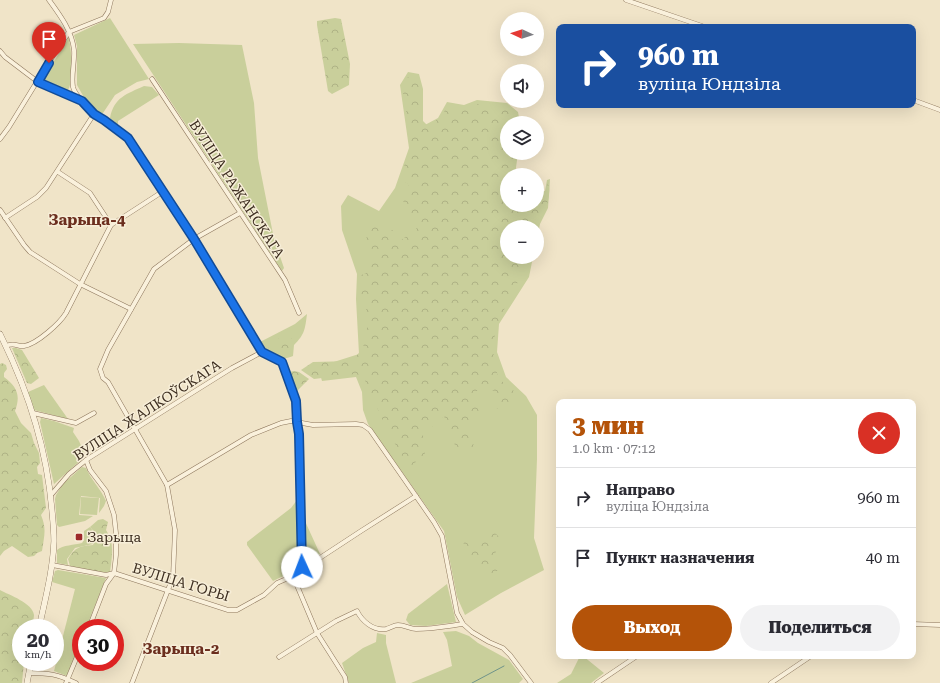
<!DOCTYPE html>
<html lang="ru">
<meta charset="utf-8">
<style>
body{margin:0;font-family:"Roboto Serif",serif;background:#f2f2f3;color:#2b2b33;height:100vh;display:flex;flex-direction:column;font-size:15px;white-space:nowrap}
*{box-sizing:border-box;margin:0}
p{font-size:13px;color:#7c7c81}
.icon{flex:none;width:22px;height:22px;fill:none;stroke:currentColor;stroke-width:2;stroke-linecap:round;stroke-linejoin:round}
.map{position:relative;flex:1;overflow:hidden}
.panel{position:absolute;left:556px;top:399px;width:360px;height:260px;display:flex;flex-direction:column;background:#fff;border-radius:8px;box-shadow:0 4px 16px #0002}
.panel>*{flex:none}
.guide{position:absolute;left:556px;top:24px;width:360px;height:84px;border-radius:8px;box-shadow:0 4px 16px #0002;background:#1a4fa0;color:#fff;overflow:hidden}
.needle{width:26px;rotate:273deg}
.tools{position:absolute;left:500px;top:12px;display:grid;gap:8px}
.tools a{display:grid;place-items:center;width:44px;height:44px;border-radius:50%;background:#fff;box-shadow:0 4px 16px #0002;font-size:20px}
.speed{position:absolute;left:12px;top:619px;display:flex;gap:8px;font-size:20px;font-weight:700;text-align:center}
.speed>*{display:grid;place-content:center;width:52px;height:52px;border-radius:50%;background:#fff;box-shadow:0 4px 16px #0002;line-height:1}
.speed small{font-size:10px;font-weight:400}
.speed .limit{border:6px solid #d22;background:#fff;color:#111}
.pin{position:absolute;display:grid;place-items:center;width:34px;height:34px;color:#fff;margin:-41px -17px;border-radius:50% 50% 50% 0;rotate:-45deg;box-shadow:0 0 4px #0007}
.pin .icon{rotate:45deg}
.me{position:absolute;width:44px;margin:-22px;rotate:358deg;stroke-linejoin:round;filter:drop-shadow(0 0 3px #0008)}
.turn{display:flex;align-items:center;gap:14px;height:84px;padding:0 16px;font-size:18px}
.turn .icon{width:52px;height:52px;stroke-width:2.5}
.turn b{display:block;font-size:28px;line-height:34px}
.round{display:grid;place-items:center;flex:none;width:42px;height:42px;border-radius:21px;background:#f2f2f3}
.headline{display:flex;align-items:center;justify-content:space-between;height:68px;padding:0 16px}
h1{font-size:24px;font-weight:800;line-height:30px;color:#b45309}
.button{display:flex;gap:8px;margin-top:auto;padding:8px 16px}
.button a{flex:1;height:46px;border-radius:24px;background:#b45309;color:#fff;font-size:16px;font-weight:800;line-height:46px;text-align:center}
.button a+a{background:#f2f2f3;color:#2b2b33}
ul{padding:0;list-style:none}
li{display:flex;align-items:center;gap:12px;height:60px;padding:0 16px;border-top:1px solid #e1e1e2}
li div{flex:1}
li b{display:block;font-size:15px}
li em{font-style:normal}
.map>svg:first-child{display:block}
</style>
<div class="map">
<svg width="940" height="683" viewBox="0 0 940 683">
<defs>
<pattern id="forest-crowns" width="20" height="18" patternUnits="userSpaceOnUse"><rect width="20" height="18" fill="#c9cf9b"/><path d="M2 6a3 3 0 1 1 6 0M12 15a3 3 0 1 1 6 0" fill="none" stroke="#aeb285"/></pattern>
</defs>
<rect width="100%" height="100%" fill="#f0e4c8"/>
<g fill="#c9cf9b">
<path d="M110,18L149,79L137,82L115,95L103,113H98L86,101L77,85V46L74,35Z"/>
<path d="M69,37C71,51 75,80 67,92L42,81Z"/>
<path d="M179,43L242,45L254,103L258,158L274,239L284,268L282,271L133,44Z"/>
<path d="M408,72L419,74L423,89V126L438,118L447,102L464,105L477,100L507,103L518,112L520,123H507V153H518L515,175H507V205H537V193L545,191L547,180L550,179L548,208L540,224L537,239V227H507V257H533L529,277L499,324L497,352L506,377L526,396L537,415V459L534,538L544,570L501,593L465,615L457,597L444,531L368,424L363,410L362,392L356,377L322,381L318,367L359,354L356,299L357,274L342,230L341,206L348,195L379,211L395,188L409,148L400,85Z"/>
<path d="M144,86L152,87L159,95L118,121V125L110,118C114,97 127,94 144,86Z"/>
<path d="M307,314C305,329 305,334 294,345L293,356C278,363 268,354 260,342L295,324Z"/>
<path d="M44,385L68,419L34,410L28,392Z"/>
<path d="M41,418L54,421L74,428L73,432L79,441L85,455L82,459L54,484L40,422Z"/>
<path d="M82,467L86,468C91,480 101,489 106,501L104,506L99,513L100,498L81,496L79,515L93,516L85,521L59,527L57,525L55,499L56,495L63,484Z"/>
<path d="M81,497L99,498L97,515L80,514Z"/>
<path d="M297,500L299,563L298,569L273,581L247,545V542L291,508Z"/>
<path d="M303,502L304,519L320,554L305,564L303,563L302,503Z"/>
<path d="M90,527L96,535L93,544L75,548L67,559L68,565L57,563V550C63,545 74,545 82,543L84,540V531Z"/>
<path d="M58,570L106,578L86,628H81V641L67,676L54,671L75,589L52,582L55,571Z"/>
<path d="M447,584L456,622L426,626L410,625L406,620L408,614Z"/>
<path d="M456,631L469,636L478,643L509,660L523,679L519,683H411L452,666L447,640L443,632Z"/>
<path d="M377,633L386,635V643L396,683H349L342,663L363,648L376,642Z"/>
<path d="M580,656H583L604,673L591,683H557L571,674Z"/>
</g>
<g fill="url(#forest-crowns)">
<path d="M335,18L341,19L350,64L349,85L332,94L328,91L317,25V21Z"/>
<path d="M415,76L420,84L421,119L429,127L443,114L448,104L466,109L480,103L487,106L490,111L495,112L498,105L507,108L516,123H507V153H515L512,166V175H507V205H537V194L543,193L547,189L548,181C553,197 543,215 537,229V227H507V257H528C518,293 486,324 495,364C496,368 497,375 499,378C505,385 514,391 521,396L506,407L497,409L495,391L480,388L468,399L482,409L475,418L467,422L475,450L456,448L444,416L423,435L425,454L409,468L387,430L363,376L355,374L314,379L301,370L313,362L352,361L363,348L369,318L360,290L359,276L369,272L375,255L366,239L370,228L376,225L395,231L396,244L421,225L408,211L403,203L409,184L399,179L412,146L402,86L408,77Z"/>
<path d="M289,334L293,341L291,353L287,356L276,354L268,347L283,335Z"/>
<path d="M12,348H16L22,350L39,378L31,384L27,383Z"/>
<path d="M2,363L6,365L7,369L4,373V377C17,387 21,395 15,411L21,423L31,433L34,443L39,453L40,463L37,467L38,474L42,475L46,508L41,515C47,529 44,537 42,551L37,553L34,556L28,557L12,546L4,551L0,556V364Z"/>
<path d="M294,371L299,372L309,379L296,392L289,372Z"/>
<path d="M103,519L108,522L106,530C115,543 112,557 110,572L101,573L70,566L68,559C75,547 80,546 93,545L97,535L90,527L98,520Z"/>
<path d="M495,533L503,541L492,558L498,570L491,576L463,549L464,541Z"/>
<path d="M0,590C9,595 33,603 34,615C34,619 32,624 31,628H21V662H24L22,683H0Z"/>
</g>
<g fill="none" stroke-linecap="round" stroke-linejoin="round">
<path stroke="#6f938a" stroke-width="1" d="M472,683L504,666"/>
<g stroke="#8d765c" stroke-width="5">
<g id="street">
<path d="M49,0C60,15 72,31 74,50C75,62 71,75 73,87C74,92 79,97 81,101"/>
<path d="M626,0L705,27"/>
<path d="M0,51L5,57L38,82L82,101L94,114L104,120L128,138L194,239L262,352L282,362L296,401L297,422L299,434L302,567L293,576L317,633L345,677L346,683"/>
<path d="M152,79L285,280L299,313"/>
<path d="M913,100L940,110"/>
<path d="M0,139L9,127L54,54L69,32L104,18L108,12L111,0"/>
<path d="M58,172L90,193L111,225"/>
<path d="M0,210L24,245L30,252L80,284L131,309"/>
<path d="M5,218L37,197L46,188L94,114"/>
<path d="M6,346C15,342 17,347 24,346C37,344 60,323 66,313L111,225L162,192"/>
<path d="M33,413L76,423L94,413"/>
<path d="M86,460L90,470L106,491L114,515L116,533V555L114,573L106,584L89,628"/>
<path d="M167,485L251,435L281,423L291,421L313,425L356,424L363,425L370,430L434,522L442,536L457,613L463,624L472,632L489,642L503,648L510,655L531,683"/>
<path d="M51,495L69,474L86,460L192,393L232,368L262,352"/>
<path d="M52,565L106,575L114,573L228,610H237L264,595L277,583L295,575"/>
<path d="M300,571L361,531L416,496"/>
<path d="M913,624L940,625"/>
<path d="M279,657L336,621L357,611C362,621 373,631 386,629C390,628 394,625 398,625C405,625 410,629 416,629C432,629 448,626 463,624"/>
<path d="M29,673C49,673 57,674 76,683"/>
<path d="M66,683L81,647"/>
<path d="M132,683L173,577L175,530L167,485L108,382L103,378L100,369L108,350L154,269L194,239L240,213"/>
<path d="M597,683L637,656"/>
<path d="M771,683L811,656"/>
</g>
</g>
<g stroke="#6f573f" stroke-width="6">
<g id="secondary">
<path d="M0,334C28,390 47,449 52,511C53,521 54,531 54,541C53,570 45,600 39,628"/>
<path d="M27,683L31,662"/>
</g>
</g>
<use href="#street" stroke="#faf1dc" stroke-width="4"/>
<use href="#secondary" stroke="#faf1dc" stroke-width="5.5"/>
</g>
<g fill="none" stroke-linecap="round" stroke-linejoin="round">
<g stroke="#114b97" stroke-width="10">
<path id="route" d="M49,63L38,82L82,101L94,114L104,120L128,138L194,239L262,352L282,362L296,401L297,422L299,434L302,567"/>
</g>
<use href="#route" stroke="#1a73e8" stroke-width="7"/>
</g>
<rect fill="#9e2a2b" stroke="#f7eed8" stroke-width="1.5" x="75" y="533" width="8" height="8" rx="2"/>
<g text-anchor="middle" dominant-baseline="central" stroke-width="3" stroke-linejoin="round" paint-order="stroke">
<g font-size="14" fill="#3d2e20" stroke="#f7eed8">
<text transform="translate(237 189) rotate(57)">ВУЛІЦА РАЖАНСКАГА</text>
<text transform="translate(147 410) rotate(-33)">ВУЛІЦА ЖАЛКОЎСКАГА</text>
<text transform="translate(181 582) rotate(17)">ВУЛІЦА ГОРЫ</text>
</g>
<g font-size="14" fill="#3d2e20" stroke="#f7eed8" text-anchor="start">
<text x="87" y="537">Зарыца</text>
</g>
<g font-size="15" font-weight="bold" fill="#6b2e1e" stroke="#f7eed8">
<text x="87" y="220">Зарыца-4</text>
<text x="181" y="649">Зарыца-2</text>
</g>
</g>
</svg>
<div class="tools">
<a><svg class="needle" viewBox="-14 -14 28 28"><path d="M0-13l5 13h-10z" fill="#e53935"/><path d="M0 13l5-13h-10z" fill="#7c7c81"/></svg></a>
<a><svg class="icon" aria-label="sound" viewBox="0 0 24 24"><path d="M4 9h4l5-4v14l-5-4H4zM17 9q2 3 0 6"/></svg></a>
<a><svg class="icon" aria-label="layers" viewBox="0 0 24 24"><path d="M12 4l9 5-9 5-9-5zM3 14l9 5 9-5"/></svg></a>
<a>+</a>
<a>−</a>
</div>
<div class="speed"><div>20<small>km/h</small></div><div class="limit">30</div></div>
<div class="pin" style="left:49px;top:63px;background:#d93025"><svg class="icon" aria-label="arrive" viewBox="0 0 24 24"><path d="M6 21V4h12l-3 4 3 4H6"/></svg></div>
<svg class="me" style="left:302px;top:567px" viewBox="-20 -20 40 40"><circle r="19" fill="#fff"/><path d="M0-13L10 11 0 6-10 11z" fill="#1a73e8"/></svg>
<div class="guide">
<div class="turn"><svg class="icon" aria-label="right" viewBox="0 0 24 24"><path d="M7 20v-9h11M14 6l5 5-5 5"/></svg><div><b>960 m</b>вуліца Юндзіла</div></div>
</div>
<section class="panel">
<div class="headline"><div><h1>3 мин</h1><p>1.0 km · 07:12</p></div><a class="round" style="background:#d93025;color:#fff"><svg class="icon" aria-label="close" viewBox="0 0 24 24"><path d="M6 6l12 12M18 6L6 18"/></svg></a></div>
<ul>
<li><svg class="icon" aria-label="right" viewBox="0 0 24 24"><path d="M7 20v-9h11M14 6l5 5-5 5"/></svg><div><b>Направо</b><p>вуліца Юндзіла</p></div><em>960 m</em></li>
<li><svg class="icon" aria-label="arrive" viewBox="0 0 24 24"><path d="M6 21V4h12l-3 4 3 4H6"/></svg><div><b>Пункт назначения</b></div><em>40 m</em></li>
</ul>
<div class="button"><a>Выход</a><a>Поделиться</a></div>
</section>
</div>
